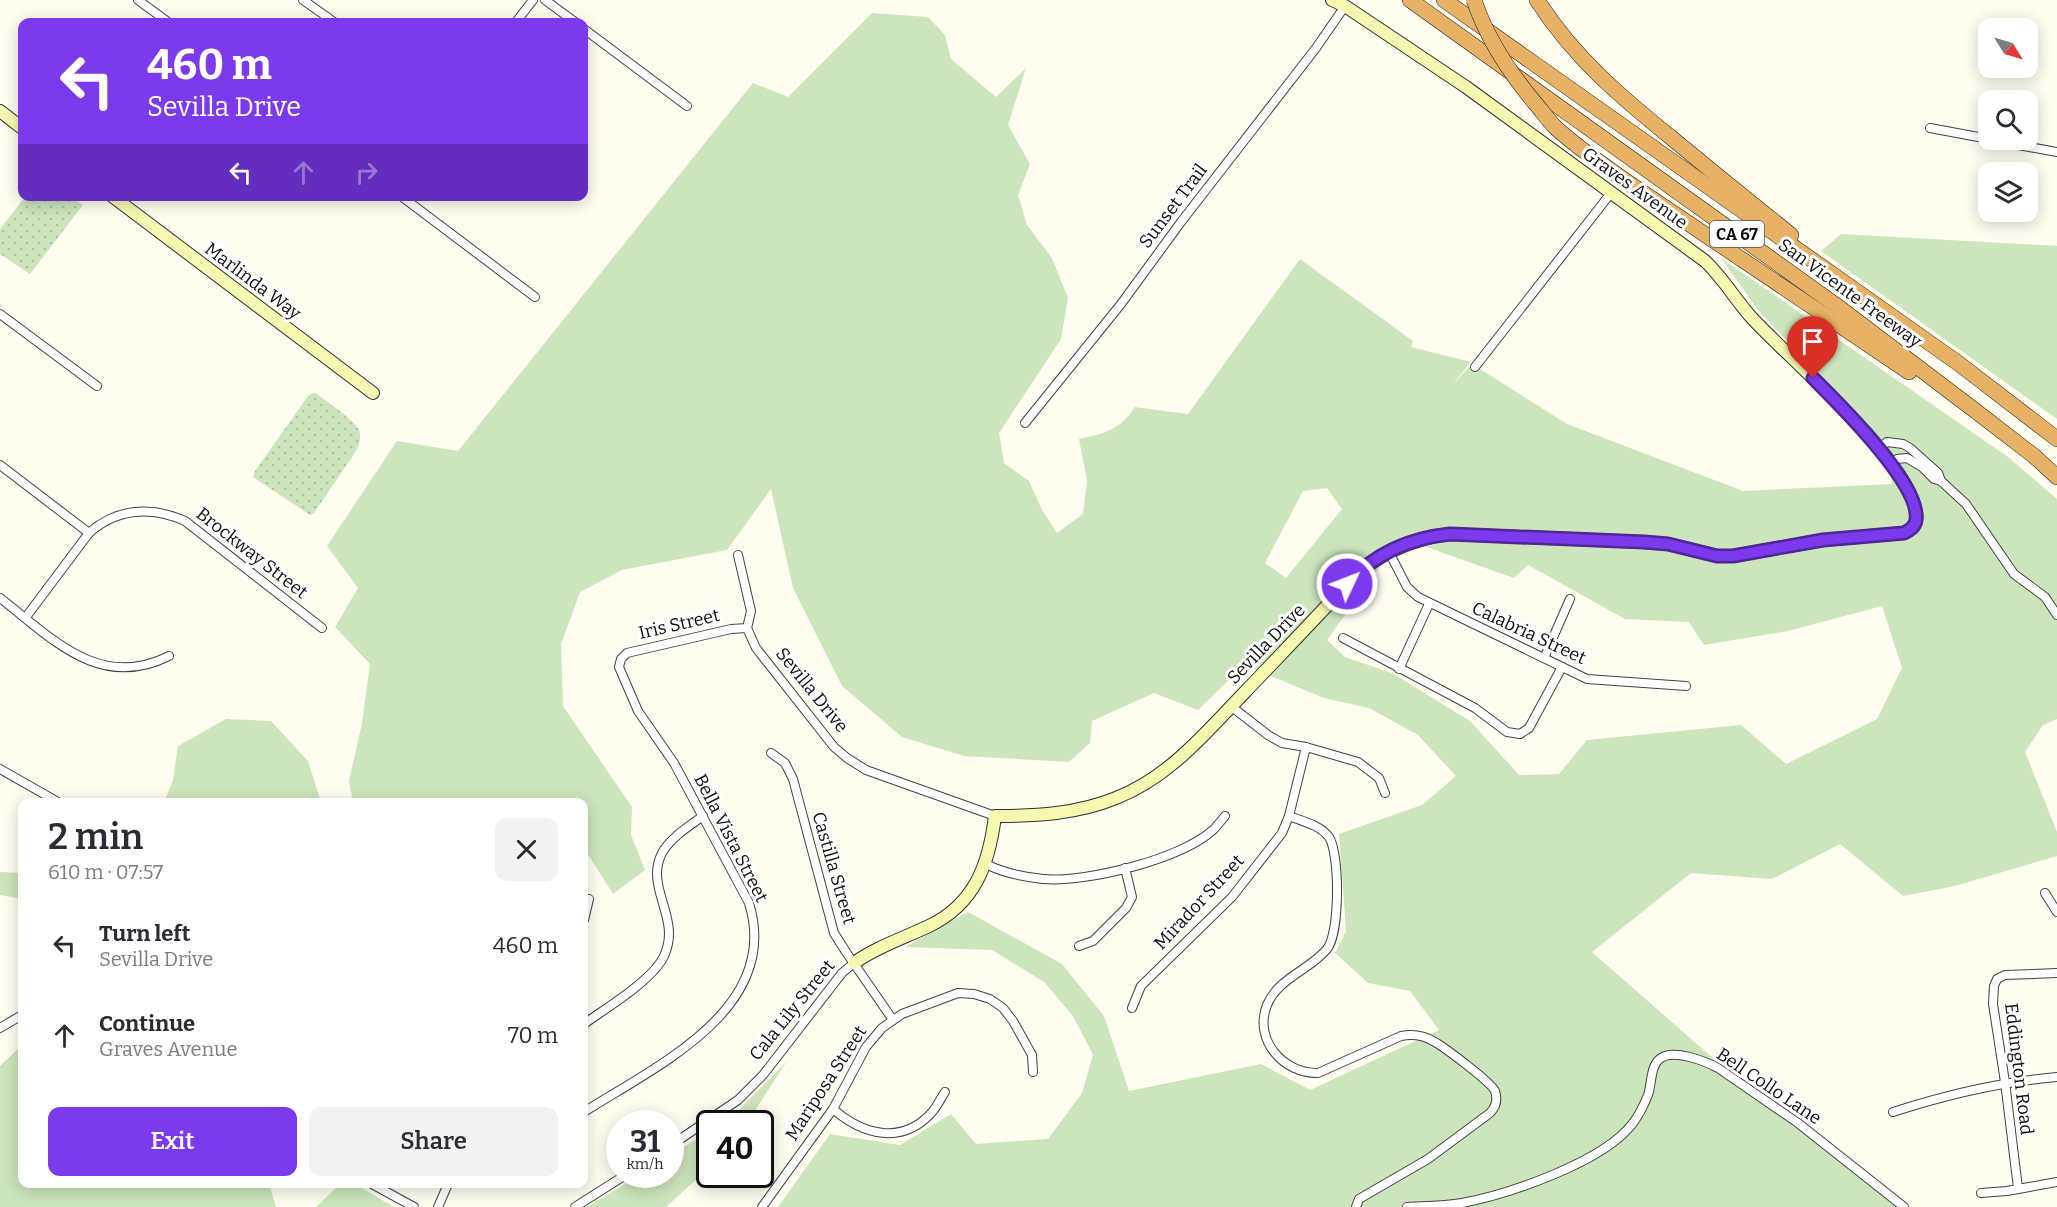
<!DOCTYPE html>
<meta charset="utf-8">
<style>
body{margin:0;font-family:Bitter,serif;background:#f2f2f3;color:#2b2b33;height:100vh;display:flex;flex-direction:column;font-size:22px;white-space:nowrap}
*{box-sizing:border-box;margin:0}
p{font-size:20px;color:#7c7c81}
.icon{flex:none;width:33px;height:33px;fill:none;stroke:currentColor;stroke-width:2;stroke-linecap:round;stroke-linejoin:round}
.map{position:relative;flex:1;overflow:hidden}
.sheet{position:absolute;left:18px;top:798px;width:570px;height:390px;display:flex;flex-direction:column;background:#fff;border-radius:12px;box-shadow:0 3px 15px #0003}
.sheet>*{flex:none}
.banner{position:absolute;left:18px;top:18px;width:570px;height:183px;border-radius:12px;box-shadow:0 3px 15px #0003;background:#7c3aed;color:#fff;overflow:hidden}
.needle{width:39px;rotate:127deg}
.controls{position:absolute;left:1978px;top:18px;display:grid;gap:12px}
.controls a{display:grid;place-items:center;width:60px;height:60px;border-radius:12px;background:#fff;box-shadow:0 3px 15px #0003;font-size:30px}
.speed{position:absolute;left:606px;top:1110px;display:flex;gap:12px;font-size:30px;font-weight:700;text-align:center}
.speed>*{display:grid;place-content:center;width:78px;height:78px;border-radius:50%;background:#fff;box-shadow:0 3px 15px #0003;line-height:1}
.speed small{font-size:15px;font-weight:400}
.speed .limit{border:3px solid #111;border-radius:9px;background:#fff;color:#111}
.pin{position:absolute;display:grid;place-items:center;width:51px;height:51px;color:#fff;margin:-62px -26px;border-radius:50% 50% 50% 0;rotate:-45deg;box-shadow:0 0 6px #0007}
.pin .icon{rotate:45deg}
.me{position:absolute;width:66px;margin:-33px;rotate:47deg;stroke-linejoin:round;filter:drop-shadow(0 0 4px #0008)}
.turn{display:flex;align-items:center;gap:21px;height:126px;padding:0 30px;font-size:27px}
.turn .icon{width:78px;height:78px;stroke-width:2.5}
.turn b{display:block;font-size:42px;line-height:51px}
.lanes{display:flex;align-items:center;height:57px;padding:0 30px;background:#0003;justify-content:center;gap:30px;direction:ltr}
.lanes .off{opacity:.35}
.round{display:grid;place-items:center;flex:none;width:63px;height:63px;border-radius:12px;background:#f2f2f3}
.summary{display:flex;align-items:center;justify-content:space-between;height:102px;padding:0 30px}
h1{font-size:36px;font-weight:600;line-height:45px}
.action{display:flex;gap:12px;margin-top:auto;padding:12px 30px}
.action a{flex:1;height:69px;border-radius:12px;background:#7c3aed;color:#fff;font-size:24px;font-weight:600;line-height:69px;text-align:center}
.action a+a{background:#f2f2f3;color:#2b2b33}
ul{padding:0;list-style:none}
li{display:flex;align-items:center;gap:18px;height:90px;padding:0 30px}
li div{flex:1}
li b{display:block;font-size:22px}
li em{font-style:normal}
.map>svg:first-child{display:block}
</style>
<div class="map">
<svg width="2057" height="1207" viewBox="0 0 2057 1207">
<defs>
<pattern id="park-dots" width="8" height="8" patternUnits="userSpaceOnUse" patternTransform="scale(1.5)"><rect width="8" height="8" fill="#cce5bd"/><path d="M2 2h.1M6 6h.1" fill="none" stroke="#aec3a1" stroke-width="1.8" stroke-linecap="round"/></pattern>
</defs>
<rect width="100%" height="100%" fill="#fefdf0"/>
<g fill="#cce5bd" fill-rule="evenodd">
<path d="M872,13L928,17L945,35L951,59L996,97L1026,68L1008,125L1030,164L1018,195L1027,225L1052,258L1068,298L1061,339L999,433L1004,463L1029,481L1042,510L1057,533L1083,514L1087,480L1079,439C1104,434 1121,429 1135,407L1188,414L1300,259L1413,341L1411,347L1471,362L1452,385L1472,364L1567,424L1743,491L1892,484L1886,445L1758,310L1721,258L2008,457L2057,499V719L2043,725L2025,752L2057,832V856L1955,886L1903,896L1840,844L1772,879L1691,873L1592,952L1731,1074L1898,1207H778L830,1134L900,1145L951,1114L976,1144L1048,1139L1082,1093L1093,1055L1073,1016L1044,982L992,950L905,947L968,912L1062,964L1104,1016L1129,1091L1261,1064L1310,1090L1439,1030L1410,991L1368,983L1335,953L1346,931L1339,834L1422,805L1456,776L1418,735L1369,708L1324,698L1244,665L1198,710L1154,693L1092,721L1090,743L1069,762L964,756L902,737L842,686L793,588L771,489L727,550L622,570L580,592L561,644L563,706L632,807L631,835L645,870L613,894L584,848V802H353L349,781L362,723L370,664L335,627L358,588L327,546L397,441L458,451L753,83L788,97ZM1327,488L1342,509L1286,578L1265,563L1303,491ZM1402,536L1432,549L1514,578L1528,565L1625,619L1689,622L1704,645L1788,631L1882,606L1902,668L1877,719L1786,764L1741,725L1587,740L1559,774L1519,775L1470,721L1392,673L1345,657L1327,640Z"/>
<path d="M1841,234L2057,246V419L1821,251Z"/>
<path d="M226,719L271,721L308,761L321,802H164L173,780L178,746Z"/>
<path d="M0,872L22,873V899L0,895Z"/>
<path d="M22,1045V1184H269L276,1207H0V1066Z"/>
<path d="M787,1061L747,1123H722L733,1116Z"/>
<path d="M709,1131V1168L666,1207H587L640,1175L670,1174L671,1155Z"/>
<path d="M340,1184H355L394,1207H316Z"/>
</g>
<g fill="url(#park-dots)">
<path d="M25,197H71L83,205L30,274L0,254V229Z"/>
<path d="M313,393H316C328,403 349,416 358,428C362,435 360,444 356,451L314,513L310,515L253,477L255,471L308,396Z"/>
</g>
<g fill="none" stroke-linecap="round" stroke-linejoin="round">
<g stroke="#414141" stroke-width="10">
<g id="street">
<path d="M138,0L168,22"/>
<path d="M303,0L334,22"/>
<path d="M545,0L575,22"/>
<path d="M516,22L533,0"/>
<path d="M584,29L687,106"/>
<path d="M1930,128L1989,139"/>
<path d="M1991,140L2057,152"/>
<path d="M401,196L535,297"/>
<path d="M0,314L97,386"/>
<path d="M1475,367L1611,193"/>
<path d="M1025,423L1121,304L1181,222L1316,48L1345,6"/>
<path d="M1878,449L1887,442L1903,444L1910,448L1938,473L1941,481"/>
<path d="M1890,463L1897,459L1907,458L1922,467L1934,479L1941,481L1966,504L2014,574L2045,597L2057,615"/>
<path d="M0,465L89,533"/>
<path d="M1389,552L1407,587L1418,597L1587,679L1686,686"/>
<path d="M738,555L751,611L747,628"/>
<path d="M0,598C52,638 99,691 169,656"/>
<path d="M26,617L89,533C117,508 151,506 185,521L322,628"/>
<path d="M747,628L756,648L834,747L847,758L866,770L995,816"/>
<path d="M1343,638L1475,708L1507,732L1520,734L1529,728L1562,667"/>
<path d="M1544,658L1570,599"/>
<path d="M1399,669L1429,604"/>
<path d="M1232,707L1268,735L1282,743L1306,747L1358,762L1379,778L1385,793"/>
<path d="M771,753L785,763L793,779L834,933L846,952L893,1020"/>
<path d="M0,769L58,802"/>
<path d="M1289,816C1302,821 1320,825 1329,837C1340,854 1340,933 1327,949C1310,970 1278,978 1267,1005C1253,1040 1284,1074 1318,1073L1401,1036C1412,1034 1423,1035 1433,1041C1443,1046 1492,1083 1495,1091C1498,1100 1496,1107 1490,1113L1428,1159L1359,1199L1356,1207"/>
<path d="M986,864C1003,873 1025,877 1043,879C1086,883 1181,859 1213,830C1217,826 1221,821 1225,816"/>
<path d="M2045,893L2057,912"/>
<path d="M584,920L589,899"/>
<path d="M1079,946L1093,941L1126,908L1132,897L1125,868"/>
<path d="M1132,1008L1141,986L1232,897L1282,833L1289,816L1306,747"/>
<path d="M584,1024C606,1008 653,980 664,956C682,918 644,888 662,853C670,838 689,826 703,816"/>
<path d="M0,1028L22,1015"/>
<path d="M833,1109C863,1135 903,1146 933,1111C937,1106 941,1098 945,1092"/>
<path d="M584,1112C656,1066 782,1009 749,903L674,763L638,711L619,667L621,659L627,653L731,629L747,628"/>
<path d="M1893,1112C1948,1094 1999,1082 2057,1077"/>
<path d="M670,1146L738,1100L763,1075L842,973L854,963"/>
<path d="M372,1184L414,1207"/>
<path d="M2018,1188L2005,1082L1993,1004L1994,986L1997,979L2005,975L2057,973"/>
<path d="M1981,1193L2007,1191L2057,1182"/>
<path d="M438,1207L448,1184"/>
<path d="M575,1207L627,1174"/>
<path d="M762,1207L833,1109L866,1047L882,1028L902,1014L958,993L974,994L990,999L1003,1008L1013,1021L1032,1055L1033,1072"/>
<path d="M1407,1207C1425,1206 1444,1206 1462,1203C1509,1194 1604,1162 1633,1123C1639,1115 1644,1105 1648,1095C1652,1084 1650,1065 1661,1058C1674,1049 1705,1061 1718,1068L1798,1123L1904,1207"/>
</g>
</g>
<g stroke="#303030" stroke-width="14">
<g id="secondary">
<path d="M0,111L22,128"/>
<path d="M112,196L373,393"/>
<path d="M854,963C876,947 904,938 929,926C975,904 989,864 995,816C1036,816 1077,814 1116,798C1170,777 1206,732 1245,692C1283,652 1321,613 1358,572C1387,551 1415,538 1450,534L1644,542L1668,544L1717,556H1733L1823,540L1904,533C1910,530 1915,527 1916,520C1924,472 1784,354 1751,317C1735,299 1723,278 1705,261L1466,87L1345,6L1332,0"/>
</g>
</g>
<g stroke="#1f1f1f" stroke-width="16">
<g id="highway">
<path d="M1410,0L1837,306L1973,409L2034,456L2057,477"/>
<path d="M1444,0L1958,363L2057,439"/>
<path d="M1537,0C1574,58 1621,97 1674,140C1713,172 1752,204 1791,235"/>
<path d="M1630,184L1909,372"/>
</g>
</g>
<use href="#street" stroke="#fff" stroke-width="8"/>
<use href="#secondary" stroke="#f6f8b1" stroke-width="12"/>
<use href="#highway" stroke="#e7b265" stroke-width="15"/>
<g stroke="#1f1f1f" stroke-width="16" stroke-linecap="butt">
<path id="highway-bridge" d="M1474,0C1487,39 1509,72 1535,103C1542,111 1549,121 1556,128C1579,149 1605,166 1630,184"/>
</g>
<use href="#highway-bridge" stroke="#e7b265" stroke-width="15"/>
</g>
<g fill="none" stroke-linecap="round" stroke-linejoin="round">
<g stroke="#51269a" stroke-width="15">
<path id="route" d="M1347,584C1374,554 1410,538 1450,534L1644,542L1668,544L1717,556H1733L1823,540L1904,533C1910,530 1915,527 1916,520C1921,484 1838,403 1813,378"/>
</g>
<use href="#route" stroke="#7c3aed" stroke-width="10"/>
</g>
<g text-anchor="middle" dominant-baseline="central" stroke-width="6" stroke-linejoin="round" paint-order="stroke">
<rect fill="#fff" stroke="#565656" stroke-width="1.5" x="1710" y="221" width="54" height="26" rx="4.5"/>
<g font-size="16" font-weight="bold" fill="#0e0e0e">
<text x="1737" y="234">CA 67</text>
</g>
<g font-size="18" fill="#0e0e0e" stroke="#fff">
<text transform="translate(1635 188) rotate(36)">Graves Avenue</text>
<text transform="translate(1173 206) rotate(-53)">Sunset Trail</text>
<text transform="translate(253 281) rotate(37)">Marlinda Way</text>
<text transform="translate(1850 293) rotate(36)">San Vicente Freeway</text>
<text transform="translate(252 553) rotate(38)">Brockway Street</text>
<text transform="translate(679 624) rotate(-13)">Iris Street</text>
<text transform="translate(1529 633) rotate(25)">Calabria Street</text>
<text transform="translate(1266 644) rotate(-46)">Sevilla Drive</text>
<text transform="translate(812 690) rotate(51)">Sevilla Drive</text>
<text transform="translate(731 838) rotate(63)">Bella Vista Street</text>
<text transform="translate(834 868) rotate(74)">Castilla Street</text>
<text transform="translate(1199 902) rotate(-47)">Mirador Street</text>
<text transform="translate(792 1010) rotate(-51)">Cala Lily Street</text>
<text transform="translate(2019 1069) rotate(83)">Eddington Road</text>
<text transform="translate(826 1083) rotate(-57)">Mariposa Street</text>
<text transform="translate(1769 1086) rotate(34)">Bell Collo Lane</text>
</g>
</g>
</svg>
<div class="controls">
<a><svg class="needle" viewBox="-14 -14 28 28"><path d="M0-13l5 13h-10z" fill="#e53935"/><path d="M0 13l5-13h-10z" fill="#7c7c81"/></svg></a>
<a><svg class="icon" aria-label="search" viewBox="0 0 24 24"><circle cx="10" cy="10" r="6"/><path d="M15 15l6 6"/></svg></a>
<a><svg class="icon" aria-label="layers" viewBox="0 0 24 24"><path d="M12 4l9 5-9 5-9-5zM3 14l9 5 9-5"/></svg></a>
</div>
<div class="speed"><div>31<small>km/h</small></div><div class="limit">40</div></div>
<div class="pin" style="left:1813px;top:378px;background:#d93025"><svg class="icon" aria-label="arrive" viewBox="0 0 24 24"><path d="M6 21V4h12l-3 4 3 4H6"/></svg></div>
<svg class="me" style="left:1347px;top:584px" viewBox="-20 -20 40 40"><circle r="17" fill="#7c3aed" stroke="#fff" stroke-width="3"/><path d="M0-11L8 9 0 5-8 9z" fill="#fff"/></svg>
<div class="banner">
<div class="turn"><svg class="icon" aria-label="left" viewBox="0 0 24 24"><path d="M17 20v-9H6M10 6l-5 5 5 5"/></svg><div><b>460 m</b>Sevilla Drive</div></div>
<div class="lanes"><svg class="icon" aria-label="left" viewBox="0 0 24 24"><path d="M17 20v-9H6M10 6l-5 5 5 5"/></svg><svg class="icon off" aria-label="ahead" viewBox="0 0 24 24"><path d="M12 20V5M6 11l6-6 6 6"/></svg><svg class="icon off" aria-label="right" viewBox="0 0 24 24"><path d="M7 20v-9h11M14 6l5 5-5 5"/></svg></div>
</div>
<section class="sheet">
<div class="summary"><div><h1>2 min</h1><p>610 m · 07:57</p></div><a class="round"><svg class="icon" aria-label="close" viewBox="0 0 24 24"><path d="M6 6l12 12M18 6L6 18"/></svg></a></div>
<ul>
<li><svg class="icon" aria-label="left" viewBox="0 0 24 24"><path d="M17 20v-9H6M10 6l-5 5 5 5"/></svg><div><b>Turn left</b><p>Sevilla Drive</p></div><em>460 m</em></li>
<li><svg class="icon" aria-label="ahead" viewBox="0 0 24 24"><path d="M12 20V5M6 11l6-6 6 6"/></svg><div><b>Continue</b><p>Graves Avenue</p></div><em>70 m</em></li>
</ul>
<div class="action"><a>Exit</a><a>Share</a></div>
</section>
</div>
